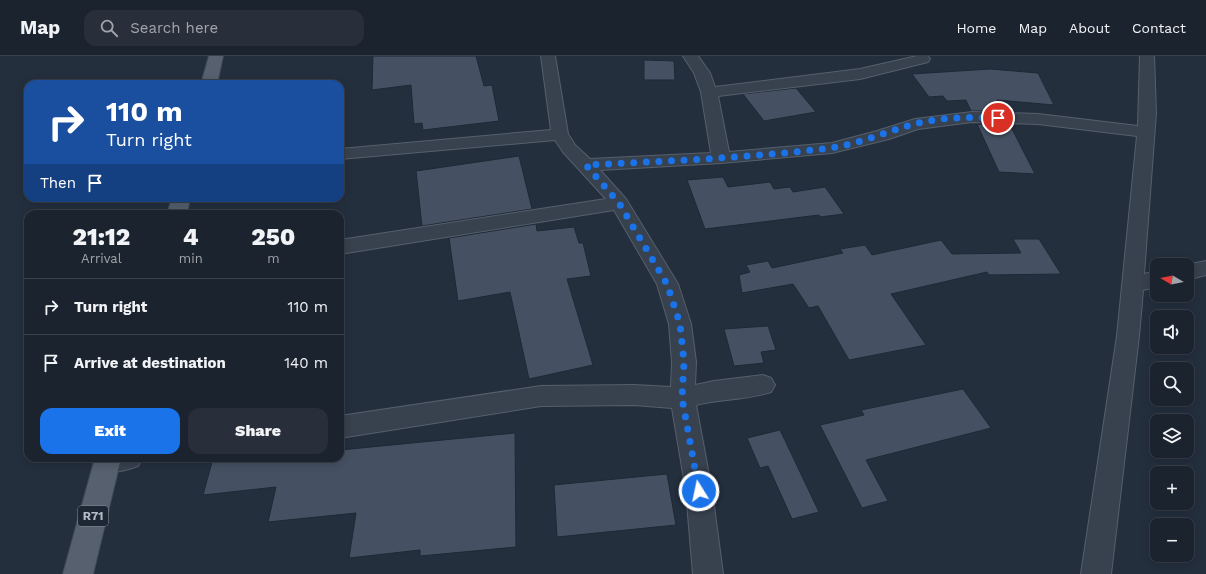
<!DOCTYPE html>
<meta charset="utf-8">
<style>
body{margin:0;font-family:"Work Sans",sans-serif;background:#282f3a;color:#f1f3f6;height:100vh;display:flex;flex-direction:column;font-size:15px;white-space:nowrap}
*{box-sizing:border-box;margin:0}
p{font-size:13px;color:#a0a4aa}
.icon{flex:none;width:22px;height:22px;fill:none;stroke:currentColor;stroke-width:2;stroke-linecap:round;stroke-linejoin:round}
.map{position:relative;flex:1;overflow:hidden}
.side{position:absolute;left:24px;top:154px;width:320px;height:252px;display:flex;flex-direction:column;background:#1b232e;border-radius:12px;box-shadow:0 2px 10px #0003,0 0 0 1px #39404a}
.side>*{flex:none}
.guide{position:absolute;left:24px;top:24px;width:320px;height:122px;border-radius:12px;box-shadow:0 2px 10px #0003,0 0 0 1px #39404a;background:#1a4fa0;color:#fff;overflow:hidden}
.needle{width:26px;rotate:280deg}
.fabs{position:absolute;left:1150px;top:202px;display:grid;gap:8px}
.fabs a{display:grid;place-items:center;width:44px;height:44px;border-radius:8px;background:#1b232e;box-shadow:0 2px 10px #0003,0 0 0 1px #39404a;font-size:20px}
.pin{position:absolute;display:grid;place-items:center;width:34px;height:34px;color:#fff;margin:-17px;border:2px solid #fff;border-radius:50%;box-shadow:0 1px 4px #0007}
.me{position:absolute;width:44px;margin:-22px;rotate:350deg;stroke-linejoin:round;filter:drop-shadow(0 0 3px #0008)}
.turn{display:flex;align-items:center;gap:14px;height:84px;padding:0 16px;font-size:18px}
.turn .icon{width:52px;height:52px;stroke-width:2.5}
.turn b{display:block;font-size:28px;line-height:34px}
.then{display:flex;align-items:center;height:38px;padding:0 16px;background:#0003;gap:8px;font-size:15px}
.eta{display:flex;justify-content:space-evenly;align-items:center;height:68px;text-align:center}
.eta b{font-size:24px;font-weight:800;line-height:28px}
.primary-button{display:flex;gap:8px;margin-top:auto;padding:8px 16px}
.primary-button a{flex:1;height:46px;border-radius:12px;background:#1a73e8;color:#fff;font-size:16px;font-weight:800;line-height:46px;text-align:center}
.primary-button a+a{background:#282f3a;color:#f1f3f6}
ul{padding:0;list-style:none}
li{display:flex;align-items:center;gap:12px;height:56px;padding:0 16px;border-top:1px solid #39404a}
li div{flex:1}
li b{display:block;font-size:15px}
li em{font-style:normal}
header{display:flex;align-items:center;gap:24px;box-sizing:border-box;height:56px;padding:0 20px;background:#1b232e;border-bottom:1px solid #39404a}
header strong{font-size:19px}
nav{display:flex;gap:22px;margin-inline-start:auto;font-size:14px}
.search{width:280px;height:36px;background:#282f3a;display:flex;align-items:center;gap:10px;box-sizing:border-box;padding:0 14px;border-radius:12px;color:#a0a4aa;font-size:15px}
.map>svg:first-child{display:block}
</style>
<header>
<strong>Map</strong>
<div class="search"><svg class="icon" aria-label="search" viewBox="0 0 24 24"><circle cx="10" cy="10" r="6"/><path d="M15 15l6 6"/></svg>Search here</div>
<nav><a>Home</a><a>Map</a><a>About</a><a>Contact</a></nav>
</header>
<div class="map">
<svg width="1206" height="518" viewBox="0 0 1206 518">
<rect width="100%" height="100%" fill="#242f3e"/>
<g fill="#455162" stroke="#1f2835">
<path d="M373,0H476L484,30L492,29L499,65L423,74L422,67L414,68L411,29L372,34Z"/>
<path d="M644,4L674,5L675,24H644Z"/>
<path d="M990,13L1038,17L1054,49L997,44L1003,55H971L966,44L947,45L943,40L929,41L912,18Z"/>
<path d="M796,32L816,56L764,65L743,38Z"/>
<path d="M977,68L1010,69L1035,118L999,116Z"/>
<path d="M519,100L532,153L422,170L416,115Z"/>
<path d="M723,121L728,131L770,126L774,133L790,131L793,136L825,131L844,158L820,161L819,159L705,173L687,124Z"/>
<path d="M536,168L537,175L574,171L579,187H583L591,220L567,223L593,309L529,323L510,236L458,245L449,182Z"/>
<path d="M1013,183H1039L1061,218L989,219L987,216L891,238L926,289L849,304L818,250L809,252L793,228L742,237L739,219L750,216L746,209L768,205L772,212L843,197L840,193L865,189L872,199L941,184L952,198L1021,197Z"/>
<path d="M768,270L776,294L761,296L764,307L734,310L724,273Z"/>
<path d="M963,333L991,372L866,404L888,445L862,452L820,369L864,359L861,354Z"/>
<path d="M780,374L819,456L792,463L768,410L760,412L747,382Z"/>
<path d="M515,377L516,491L420,500V494L349,502L356,457L268,466L276,431L203,439L212,406L247,402H340V394Z"/>
<path d="M667,418L676,469L557,481L554,429Z"/>
</g>
<g fill="none" stroke-linecap="round" stroke-linejoin="round">
<g stroke="#565f6c" stroke-width="2">
<g id="minor">
<path d="M541,0H555L568,78L575,89L590,103L711,97L701,36L694,17L683,0H698L710,17L715,31L860,13L917,0H928L930,3L928,6L860,23L718,40L729,96L832,87L877,75L915,63L972,56L1038,58L1138,70L1140,0H1154L1156,57L1144,218L1157,215V231L1143,234L1139,280L1111,518H1081L1117,280L1137,80L1038,68L972,66L918,73L889,83L832,97L721,107L600,114L626,143L678,228L691,268L696,306L695,329L714,325L763,319L771,322L775,329L771,336C747,344 721,343 696,349L712,435L723,518H693L686,435L672,352L634,349L541,350L340,382V360L541,330L634,329L671,331L672,306L669,268L657,228L614,154L340,198V184L606,143L563,96L555,84L340,103V93L551,74Z"/>
<path d="M1206,205V219L1187,224V209H1185Z"/>
<path d="M95,402H142L138,410C125,415 111,418 98,413L94,405Z"/>
</g>
</g>
<g stroke="#414a57" stroke-width="2">
<g id="major">
<path d="M209,0H223L217,28H201Z"/>
<path d="M172,142H190L187,158H167Z"/>
<path d="M95,402H121L93,518H63Z"/>
</g>
</g>
<use href="#minor" fill="#38414e" fill-rule="evenodd"/>
<use href="#major" fill="#56606e" fill-rule="evenodd"/>
</g>
<g fill="none" stroke-linecap="round" stroke-linejoin="round">
<path stroke="#1a73e8" stroke-width="7" stroke-dasharray="0 12.6" d="M699,435L682,342L684,306L680,268L667,228L619,147L586,109C667,105 749,102 830,92C859,88 886,76 914,68C941,61 971,61 998,62"/>
</g>
<g text-anchor="middle" dominant-baseline="central" stroke-width="4" stroke-linejoin="round" paint-order="stroke">
<rect fill="#1d2633" stroke="#878f9c" stroke-width="1" x="78" y="450" width="30" height="20" rx="3"/>
<g font-size="12" font-weight="bold" fill="#b4bcc9">
<text x="93" y="460">R71</text>
</g>
</g>
</svg>
<div class="fabs">
<a><svg class="needle" viewBox="-14 -14 28 28"><path d="M0-13l5 13h-10z" fill="#e53935"/><path d="M0 13l5-13h-10z" fill="#a0a4aa"/></svg></a>
<a><svg class="icon" aria-label="sound" viewBox="0 0 24 24"><path d="M4 9h4l5-4v14l-5-4H4zM17 9q2 3 0 6"/></svg></a>
<a><svg class="icon" aria-label="search" viewBox="0 0 24 24"><circle cx="10" cy="10" r="6"/><path d="M15 15l6 6"/></svg></a>
<a><svg class="icon" aria-label="layers" viewBox="0 0 24 24"><path d="M12 4l9 5-9 5-9-5zM3 14l9 5 9-5"/></svg></a>
<a>+</a>
<a>−</a>
</div>
<div class="pin" style="left:998px;top:62px;background:#d93025"><svg class="icon" aria-label="arrive" viewBox="0 0 24 24"><path d="M6 21V4h12l-3 4 3 4H6"/></svg></div>
<svg class="me" style="left:699px;top:435px" viewBox="-20 -20 40 40"><circle r="17" fill="#1a73e8" stroke="#fff" stroke-width="3"/><path d="M0-11L8 9 0 5-8 9z" fill="#fff"/></svg>
<div class="guide">
<div class="turn"><svg class="icon" aria-label="right" viewBox="0 0 24 24"><path d="M7 20v-9h11M14 6l5 5-5 5"/></svg><div><b>110 m</b>Turn right</div></div>
<div class="then">Then<svg class="icon" aria-label="arrive" viewBox="0 0 24 24"><path d="M6 21V4h12l-3 4 3 4H6"/></svg></div>
</div>
<section class="side">
<div class="eta">
<div><b>21:12</b><p>Arrival</p></div>
<div><b>4</b><p>min</p></div>
<div><b>250</b><p>m</p></div>
</div>
<ul>
<li><svg class="icon" aria-label="right" viewBox="0 0 24 24"><path d="M7 20v-9h11M14 6l5 5-5 5"/></svg><div><b>Turn right</b></div><em>110 m</em></li>
<li><svg class="icon" aria-label="arrive" viewBox="0 0 24 24"><path d="M6 21V4h12l-3 4 3 4H6"/></svg><div><b>Arrive at destination</b></div><em>140 m</em></li>
</ul>
<div class="primary-button"><a>Exit</a><a>Share</a></div>
</section>
</div>
